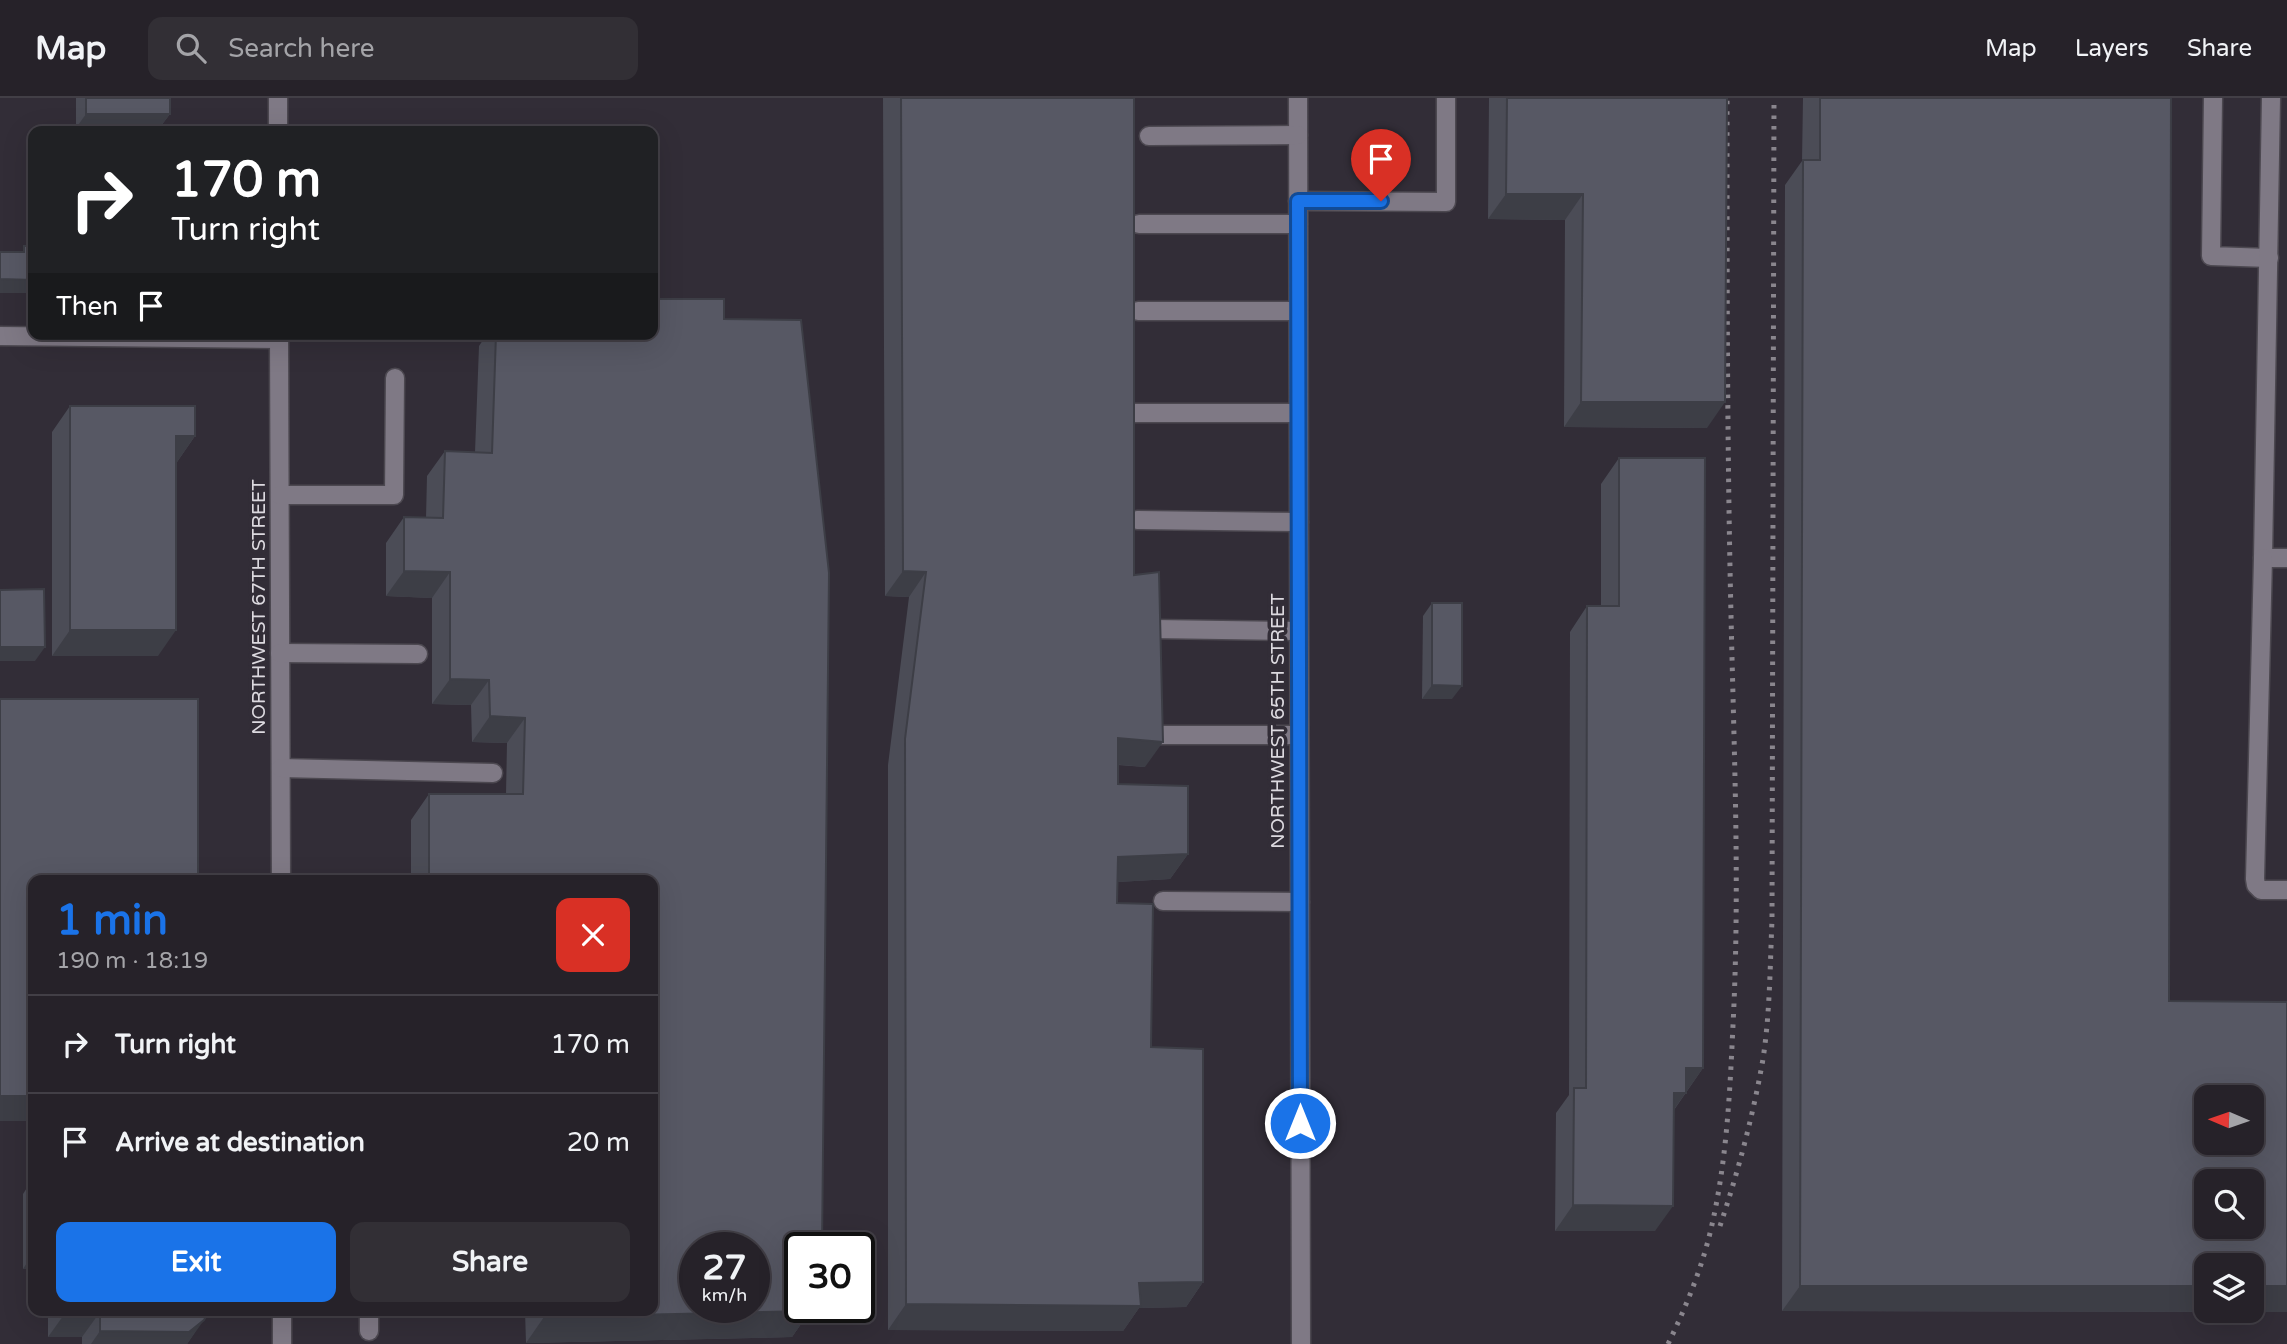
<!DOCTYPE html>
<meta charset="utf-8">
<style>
body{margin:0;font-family:"Varela Round",sans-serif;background:#322f35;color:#f1f3f6;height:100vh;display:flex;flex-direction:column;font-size:26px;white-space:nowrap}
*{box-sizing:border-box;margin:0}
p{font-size:23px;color:#a4a4a8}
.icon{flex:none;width:38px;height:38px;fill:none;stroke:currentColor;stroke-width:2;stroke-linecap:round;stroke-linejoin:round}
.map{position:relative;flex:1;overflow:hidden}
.side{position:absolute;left:28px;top:777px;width:630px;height:441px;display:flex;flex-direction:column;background:#262229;border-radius:14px;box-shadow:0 7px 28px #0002,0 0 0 2px #423f46}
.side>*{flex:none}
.banner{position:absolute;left:28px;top:28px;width:630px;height:214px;border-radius:14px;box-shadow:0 7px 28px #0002,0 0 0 2px #423f46;background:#202124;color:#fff;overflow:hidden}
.needle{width:46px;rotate:272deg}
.controls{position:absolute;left:2194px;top:987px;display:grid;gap:14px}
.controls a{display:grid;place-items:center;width:70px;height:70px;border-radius:14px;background:#262229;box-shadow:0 7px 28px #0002,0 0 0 2px #423f46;font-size:35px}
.speed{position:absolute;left:679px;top:1134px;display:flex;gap:14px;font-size:35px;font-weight:700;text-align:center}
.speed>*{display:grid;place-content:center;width:91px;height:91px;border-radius:50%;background:#262229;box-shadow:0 7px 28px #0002,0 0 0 2px #423f46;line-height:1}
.speed small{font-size:18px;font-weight:400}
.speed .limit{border:4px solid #111;border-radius:10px;background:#fff;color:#111}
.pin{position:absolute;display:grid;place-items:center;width:60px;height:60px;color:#fff;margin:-72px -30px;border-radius:50% 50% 50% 0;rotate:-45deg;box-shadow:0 0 7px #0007}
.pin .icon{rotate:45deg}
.me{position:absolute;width:77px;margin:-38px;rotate:0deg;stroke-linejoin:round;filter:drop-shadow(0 0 5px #0008)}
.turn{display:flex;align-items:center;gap:24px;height:147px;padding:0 28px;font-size:32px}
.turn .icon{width:91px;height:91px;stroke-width:2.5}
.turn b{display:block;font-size:49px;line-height:60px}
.then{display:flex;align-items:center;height:66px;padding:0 28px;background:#0003;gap:14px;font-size:26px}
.round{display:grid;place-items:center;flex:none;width:74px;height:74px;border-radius:14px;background:#322f35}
.overview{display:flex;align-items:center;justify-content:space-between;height:119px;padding:0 28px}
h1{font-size:42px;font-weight:700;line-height:52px;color:#1a73e8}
.action{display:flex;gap:14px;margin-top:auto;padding:14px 28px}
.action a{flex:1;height:80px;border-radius:14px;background:#1a73e8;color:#fff;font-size:28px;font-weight:700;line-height:80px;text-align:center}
.action a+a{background:#322f35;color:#f1f3f6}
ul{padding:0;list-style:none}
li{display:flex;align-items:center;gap:21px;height:98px;padding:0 28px;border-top:2px solid #423f46}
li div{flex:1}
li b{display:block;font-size:26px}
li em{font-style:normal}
header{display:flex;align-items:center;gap:42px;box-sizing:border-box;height:98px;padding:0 35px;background:#262229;border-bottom:2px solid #423f46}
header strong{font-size:33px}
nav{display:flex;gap:38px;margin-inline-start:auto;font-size:24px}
.search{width:490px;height:63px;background:#322f35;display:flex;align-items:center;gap:18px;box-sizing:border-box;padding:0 24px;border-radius:14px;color:#a4a4a8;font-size:26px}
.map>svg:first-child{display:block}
</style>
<header>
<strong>Map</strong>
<div class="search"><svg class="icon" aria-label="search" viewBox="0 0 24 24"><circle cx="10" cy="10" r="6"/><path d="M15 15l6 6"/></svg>Search here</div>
<nav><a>Map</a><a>Layers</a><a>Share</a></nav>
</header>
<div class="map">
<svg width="2287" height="1246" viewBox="0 0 2287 1246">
<rect width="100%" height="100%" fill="#322d37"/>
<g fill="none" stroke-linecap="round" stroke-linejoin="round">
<g stroke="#4c4850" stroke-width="21">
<g id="minor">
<path d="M278,0V33"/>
<path d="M1298,0L1301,1246"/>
<path d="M2213,0L2211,158L2269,160"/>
<path d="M2271,0L2263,460H2287"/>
<path d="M1149,38L1298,37"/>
<path d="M1298,103L1446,104V0"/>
<path d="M1139,126H1298"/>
<path d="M1138,213H1298"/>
<path d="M279,236L281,782"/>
<path d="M0,238L279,241"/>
<path d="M1135,315H1298"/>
<path d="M280,397H394L395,280"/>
<path d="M1137,422L1299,424"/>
<path d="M2263,460L2255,781L2256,787L2261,792H2287"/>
<path d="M1154,531L1298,533"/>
<path d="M280,555L418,556"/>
<path d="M1154,637H1299"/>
<path d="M281,670L493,675"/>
<path d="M1163,803L1300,804"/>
<path d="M282,1213V1246"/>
<path d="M369,1233V1213"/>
</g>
</g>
<use href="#minor" stroke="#7f7985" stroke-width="18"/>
<g stroke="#8a868e" stroke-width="5" stroke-dasharray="3.5 7" stroke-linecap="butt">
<path d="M1720,1128C1738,1074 1753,1018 1763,961C1770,915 1770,868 1772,822L1774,0"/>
<path d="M1668,1246C1687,1207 1704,1165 1713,1122C1727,1058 1730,992 1733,927C1740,791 1734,654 1731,517C1727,345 1727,173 1727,0"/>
</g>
</g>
<g fill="#4b4c56">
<path d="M76,0H170V16L160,29L76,30Z"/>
<path d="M883,0H1134V477L1145,669L1118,667V686L1188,756L1170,781L1117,784V805L1151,949L1203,1184L1186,1209L1139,1210L1123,1233L888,1232V667L909,499L885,498Z"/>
<path d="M1489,0H1727L1707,330L1564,329L1565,122L1488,121Z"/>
<path d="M1803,0H2171L2169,903L2287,904V1214L1782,1213L1785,87L1802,63Z"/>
<path d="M724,221L810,1213L792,1239L526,1245L525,1213H653V782H411V722L429,696H506L507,645L472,644L471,607L432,606V500L386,498V445L404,419L426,420L427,378L445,353L475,354L479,248L487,236H653Z"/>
<path d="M70,308L195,338L177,364H176L158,558H52V334Z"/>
<path d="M1619,360L1703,970L1674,1012L1655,1133H1555L1556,1015L1569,997L1570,534L1587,508H1601V386Z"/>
<path d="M1432,505L1452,601H1422L1423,518Z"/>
<path d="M32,1082L33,1171H23V1096Z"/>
<path d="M48,1213H209L187,1246H82V1239H48Z"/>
</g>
<g fill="#3d3e46">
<path d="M86,16H170L160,29L76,30Z"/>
<path d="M1506,96H1583L1565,122L1488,121Z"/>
<path d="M0,181L33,182V195H0Z"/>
<path d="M1581,304H1725L1707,330L1564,329Z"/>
<path d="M176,338H195L177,364L158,363Z"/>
<path d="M404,473L450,474L432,500L386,498Z"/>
<path d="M903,473L926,474L909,499L885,498Z"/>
<path d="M70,532H176L158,558H52Z"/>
<path d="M0,549H45L35,563H0Z"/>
<path d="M450,581L489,582L471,607L432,606Z"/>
<path d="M1432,587L1462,588L1452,601H1422Z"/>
<path d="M490,618L525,620L507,645L472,644Z"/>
<path d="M1118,640L1163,644L1145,669L1100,665Z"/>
<path d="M1188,756L1170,781L1100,785L1118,759Z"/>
<path d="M1686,970H1703L1668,1020H1656Z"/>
<rect x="0" y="998" width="33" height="25"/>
<path d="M1573,1107L1673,1108L1655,1133H1555Z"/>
<path d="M32,1157H33V1171H23Z"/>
<path d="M1203,1184L1186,1209L1139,1210L1123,1233L888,1232L906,1206L1139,1185Z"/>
<path d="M1800,1188H2207V1213H2252V1188H2287V1214L1782,1213Z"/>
<path d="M810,1213L792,1239L526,1245L544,1219Z"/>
<path d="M66,1214H100L82,1239H48Z"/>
<path d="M204,1222L187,1246H91L100,1233Z"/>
</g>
<g fill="#575864" stroke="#3d3e46" stroke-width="2" fill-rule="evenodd">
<rect x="86" y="0" width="84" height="16"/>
<path d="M901,0H1134V477L1159,474L1163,644L1118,640V686L1188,688V756L1118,759L1117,805L1153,806L1151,949L1203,951V1184L1139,1185L1141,1208L906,1206L905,641L926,474L903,473Z"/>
<path d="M1507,0H1727L1725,304H1581L1583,96H1506Z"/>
<path d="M1820,0H2171L2169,903L2287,904V1188H2252V1167H2207V1188H1800L1803,62H1820ZM2207,999H2252V1045H2207ZM2207,1083H2252V1129H2207Z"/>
<path d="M24,148H33V182L0,181V154H24Z"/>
<path d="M653,201H724V221L801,222L829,475L822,1150H800V1209H810V1213L544,1219L543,1213H653V782H429V696H523L525,620L490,618L489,582L450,581V474L404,473V419L443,420L445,353L492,355L496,236H653ZM695,1150H754V1209H695Z"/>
<path d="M70,308H195V338H176V532H70Z"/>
<path d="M1619,360H1705L1703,970H1686V995H1674L1673,1108L1573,1107L1574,990H1586L1587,508H1619Z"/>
<path d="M44,491L45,549H0V492Z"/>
<path d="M1432,505H1462V588L1432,587Z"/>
<path d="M0,601H198V782H33V998H0Z"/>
<rect x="32" y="1082" width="1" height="75"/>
<path d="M66,1213H209L204,1222L189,1234L100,1233V1214H66Z"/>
</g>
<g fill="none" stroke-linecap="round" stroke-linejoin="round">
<g stroke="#114b97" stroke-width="18">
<path id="route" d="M1300,1025L1298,103H1381"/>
</g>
<use href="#route" stroke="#1a73e8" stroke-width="12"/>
</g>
<g text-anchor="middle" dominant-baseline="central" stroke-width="7" stroke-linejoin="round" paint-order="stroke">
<g font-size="19" fill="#dcd9df" stroke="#322d37">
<text transform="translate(259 509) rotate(-90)">NORTHWEST 67TH STREET</text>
<text transform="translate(1278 623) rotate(-90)">NORTHWEST 65TH STREET</text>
</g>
</g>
</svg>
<div class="controls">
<a><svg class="needle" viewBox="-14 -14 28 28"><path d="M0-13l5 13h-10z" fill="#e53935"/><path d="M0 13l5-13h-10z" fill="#a4a4a8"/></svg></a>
<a><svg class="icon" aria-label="search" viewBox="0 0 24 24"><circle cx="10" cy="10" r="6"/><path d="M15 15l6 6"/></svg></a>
<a><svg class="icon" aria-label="layers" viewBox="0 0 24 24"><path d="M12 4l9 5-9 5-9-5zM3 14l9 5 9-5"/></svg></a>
</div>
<div class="speed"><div>27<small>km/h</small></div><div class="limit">30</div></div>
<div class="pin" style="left:1381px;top:103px;background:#d93025"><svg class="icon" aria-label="arrive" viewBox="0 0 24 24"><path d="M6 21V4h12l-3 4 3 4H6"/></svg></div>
<svg class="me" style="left:1300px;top:1025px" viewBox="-20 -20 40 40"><circle r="17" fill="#1a73e8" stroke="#fff" stroke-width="3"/><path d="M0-11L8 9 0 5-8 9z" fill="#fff"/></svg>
<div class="banner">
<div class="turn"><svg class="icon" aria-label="right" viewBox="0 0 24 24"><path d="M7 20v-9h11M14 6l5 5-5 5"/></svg><div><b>170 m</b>Turn right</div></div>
<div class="then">Then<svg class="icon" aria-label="arrive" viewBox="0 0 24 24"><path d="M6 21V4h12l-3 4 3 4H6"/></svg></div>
</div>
<section class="side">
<div class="overview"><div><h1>1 min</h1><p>190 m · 18:19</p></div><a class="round" style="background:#d93025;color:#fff"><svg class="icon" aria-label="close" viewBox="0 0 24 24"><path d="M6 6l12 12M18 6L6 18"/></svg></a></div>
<ul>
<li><svg class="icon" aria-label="right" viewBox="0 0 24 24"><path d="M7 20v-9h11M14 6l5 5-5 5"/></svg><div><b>Turn right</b></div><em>170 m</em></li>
<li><svg class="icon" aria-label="arrive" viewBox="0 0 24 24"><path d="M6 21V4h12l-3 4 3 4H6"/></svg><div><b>Arrive at destination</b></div><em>20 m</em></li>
</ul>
<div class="action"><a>Exit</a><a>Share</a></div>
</section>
</div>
